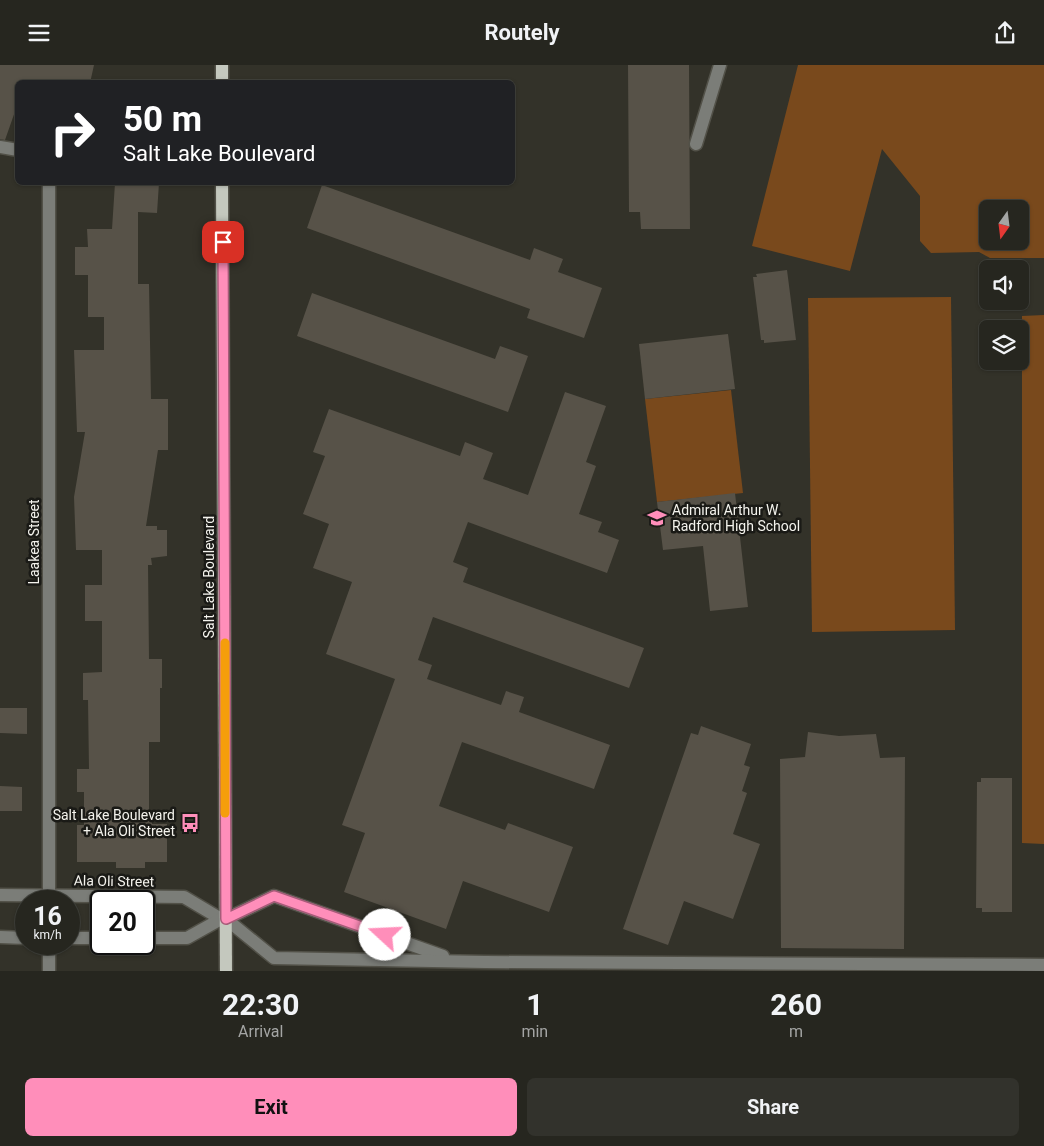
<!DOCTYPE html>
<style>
body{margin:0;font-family:Roboto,sans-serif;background:#32322c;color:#f1f3f6;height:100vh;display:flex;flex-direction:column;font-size:19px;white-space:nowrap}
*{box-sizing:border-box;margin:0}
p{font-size:16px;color:#a4a5a4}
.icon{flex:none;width:28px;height:28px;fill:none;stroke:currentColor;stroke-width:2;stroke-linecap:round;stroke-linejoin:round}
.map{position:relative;height:906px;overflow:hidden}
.drawer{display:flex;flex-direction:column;background:#26261f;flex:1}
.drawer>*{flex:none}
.top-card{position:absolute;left:15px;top:15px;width:500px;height:105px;border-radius:8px;box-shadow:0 1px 4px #0004,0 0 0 1px #42433d;background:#202124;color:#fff;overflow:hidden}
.needle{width:32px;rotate:194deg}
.fabs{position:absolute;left:979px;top:135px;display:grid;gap:10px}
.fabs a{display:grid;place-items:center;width:50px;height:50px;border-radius:8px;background:#26261f;box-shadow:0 1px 4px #0004,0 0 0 1px #42433d;font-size:25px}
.speed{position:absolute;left:15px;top:825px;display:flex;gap:10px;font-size:25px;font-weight:700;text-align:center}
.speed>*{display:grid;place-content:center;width:65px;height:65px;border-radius:50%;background:#26261f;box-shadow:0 1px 4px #0004,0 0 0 1px #42433d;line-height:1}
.speed small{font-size:12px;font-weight:400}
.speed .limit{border:2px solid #111;border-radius:8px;background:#fff;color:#111}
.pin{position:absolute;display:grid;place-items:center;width:42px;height:42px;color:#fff;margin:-21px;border-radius:10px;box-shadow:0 2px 8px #0006}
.me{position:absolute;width:55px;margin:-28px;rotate:290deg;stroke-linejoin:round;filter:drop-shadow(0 0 4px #0008)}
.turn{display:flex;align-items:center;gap:18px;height:105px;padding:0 25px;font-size:22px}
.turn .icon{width:65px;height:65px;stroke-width:2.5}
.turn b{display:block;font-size:35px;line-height:42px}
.eta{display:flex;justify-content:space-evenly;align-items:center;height:85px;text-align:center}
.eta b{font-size:30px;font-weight:700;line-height:35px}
.action{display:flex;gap:10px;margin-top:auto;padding:10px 25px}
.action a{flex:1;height:58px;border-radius:8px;background:#ff8eba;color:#111;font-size:20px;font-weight:700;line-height:58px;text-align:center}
.action a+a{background:#32322c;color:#f1f3f6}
header{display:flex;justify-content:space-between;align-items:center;height:65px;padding:0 25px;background:#26261f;font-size:22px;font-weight:700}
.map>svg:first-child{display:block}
</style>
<header><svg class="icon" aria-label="menu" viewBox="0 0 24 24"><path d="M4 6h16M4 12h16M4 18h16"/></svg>Routely<svg class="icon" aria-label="share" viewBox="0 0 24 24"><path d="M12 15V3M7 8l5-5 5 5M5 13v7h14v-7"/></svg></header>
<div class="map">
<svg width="1044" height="906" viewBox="0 0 1044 906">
<rect width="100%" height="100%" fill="#333229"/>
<g fill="#79491c" fill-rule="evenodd">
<path d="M798,0H1044V193H990L979,187L931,188L920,176V131L882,84L850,206L752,181ZM988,144H1020V176H988Z"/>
<path d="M951,232L955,565L812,567L808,233Z"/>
<path d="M1044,250V779L1022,778V251Z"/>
<path d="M731,325L743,428L657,437L645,334Z"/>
</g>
<g fill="#575248">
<path d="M0,0H94L90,18H18V38L5,75L0,74Z"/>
<path d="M628,0H689L690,164H641L640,147H629Z"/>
<path d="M115,118H159L157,148L138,147V219H149L151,334H168V385H158L146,461H157V465H167V491L151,493L152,500H148L149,594H162V623H160V677H149V756H152V759H167V797H145V803H116V797H77V760H84V727H77V704H89L88,635H83V608L102,607V556H85V520H102V485H76L74,432L85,367H77L74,285H104V252H88V210H75V182H88L87,164H112Z"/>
<path d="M322,120L530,195L534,183L563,194L558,207L602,223L584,273L527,253L530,244L307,163Z"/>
<path d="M787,205L796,275L764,278V275H761L753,212H757L756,209Z"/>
<path d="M312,228L495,294L500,281L528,291L508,347L297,271Z"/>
<path d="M728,269L735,324L645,334L639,279Z"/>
<path d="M565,327L606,341L586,397L596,401L579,449L602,457L598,467L619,475L607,508L468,457L453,497L468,503L463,517L644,583L629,623L433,552L418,595L432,600L427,614L501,640L506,626L524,632L519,647L610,680L594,724L462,677L439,741L505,765L508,758L573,782L549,847L463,816L446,864L344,827L365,768L342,760L395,614L326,589L352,517L313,503L329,459L303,449L325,391L313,387L329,344L460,391L465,377L493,388L483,414L528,430Z"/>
<path d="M735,428L748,542L710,546L703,481L663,485L657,437Z"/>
<path d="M0,643H27V669L0,668Z"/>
<path d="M701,661L751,679L744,700L750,702L742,726L747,728L733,769L760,779L733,854L684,836L668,880L623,864L691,668L698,670Z"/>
<path d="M808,667L839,671L876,669L880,693L905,692L904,884L781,883L780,694L805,692Z"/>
<path d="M981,713H1012V847H982V843H976L977,717H981Z"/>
<path d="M0,721L22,722V746H0Z"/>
</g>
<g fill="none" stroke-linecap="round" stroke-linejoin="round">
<g stroke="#525148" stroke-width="15">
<g id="minor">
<path d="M696,79L720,0"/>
<path d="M0,82L18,85"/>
<path d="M0,830L184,832L221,854H226L274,831L443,891"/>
<path d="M49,836V118"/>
<path d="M226,854L274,893L485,897L1044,900"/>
<path d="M0,872L26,873"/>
<path d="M69,873H101"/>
<path d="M144,873H187L221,854"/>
<path d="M49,879V906"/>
</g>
</g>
<g stroke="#525148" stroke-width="15">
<g id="major">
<path d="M222,0V18"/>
<path d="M222,118L226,906"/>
</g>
</g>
<use href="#minor" stroke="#7b7d78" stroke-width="12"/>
<use href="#major" stroke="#c4c8be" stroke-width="12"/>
</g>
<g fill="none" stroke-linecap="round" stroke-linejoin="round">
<g stroke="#a65c79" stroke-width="12">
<path id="route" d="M223,177L226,854L274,831L385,870"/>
</g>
<use href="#route" stroke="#ff8eba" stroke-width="9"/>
<path stroke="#f59e0b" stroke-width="9" d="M225,578V748"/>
</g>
<defs>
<g id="school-bare" transform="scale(1.5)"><path d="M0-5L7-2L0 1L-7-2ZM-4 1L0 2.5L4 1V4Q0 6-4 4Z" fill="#ff8eba" stroke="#1a1a16" stroke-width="2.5" paint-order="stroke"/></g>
<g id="bus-bare" transform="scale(1.5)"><path d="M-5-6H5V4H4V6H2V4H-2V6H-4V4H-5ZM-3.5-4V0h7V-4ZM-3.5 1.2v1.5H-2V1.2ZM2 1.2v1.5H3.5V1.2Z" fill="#ff8eba" stroke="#1a1a16" stroke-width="2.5" paint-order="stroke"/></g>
</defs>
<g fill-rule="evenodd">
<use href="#school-bare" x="657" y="453"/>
<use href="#bus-bare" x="190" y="758"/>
</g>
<g text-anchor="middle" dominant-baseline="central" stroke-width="5" stroke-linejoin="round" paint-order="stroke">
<g font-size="14" fill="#f4f3ed" stroke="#1a1a16" text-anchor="start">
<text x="672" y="445">Admiral Arthur W.<tspan x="672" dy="16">Radford High School</tspan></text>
<text x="175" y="750" text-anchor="end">Salt Lake Boulevard<tspan x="175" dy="16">+ Ala Oli Street</tspan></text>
</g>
<g font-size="14" fill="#f4f3ed" stroke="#1a1a16">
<text transform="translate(34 477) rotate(-90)">Laakea Street</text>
<text transform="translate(209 512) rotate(-90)">Salt Lake Boulevard</text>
<text transform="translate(114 816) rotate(1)">Ala Oli Street</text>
</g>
</g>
</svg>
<div class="fabs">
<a><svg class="needle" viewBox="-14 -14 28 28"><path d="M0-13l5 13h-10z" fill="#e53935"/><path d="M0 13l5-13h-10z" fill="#a4a5a4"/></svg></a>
<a><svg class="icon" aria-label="sound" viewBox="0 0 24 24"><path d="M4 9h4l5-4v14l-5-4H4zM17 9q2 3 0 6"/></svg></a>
<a><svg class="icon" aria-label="layers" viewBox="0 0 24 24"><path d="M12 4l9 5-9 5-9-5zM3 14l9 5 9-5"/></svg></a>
</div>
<div class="speed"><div>16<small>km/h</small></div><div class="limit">20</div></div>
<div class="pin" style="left:223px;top:177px;background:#d93025"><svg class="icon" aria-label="arrive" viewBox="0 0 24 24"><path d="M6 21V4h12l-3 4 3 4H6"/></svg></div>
<svg class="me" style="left:385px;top:870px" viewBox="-20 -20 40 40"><circle r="19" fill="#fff"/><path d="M0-13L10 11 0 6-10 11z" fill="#ff8eba"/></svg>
<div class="top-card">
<div class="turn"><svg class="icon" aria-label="right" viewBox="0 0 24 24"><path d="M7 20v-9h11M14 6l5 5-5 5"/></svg><div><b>50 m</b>Salt Lake Boulevard</div></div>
</div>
</div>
<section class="drawer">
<div class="eta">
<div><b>22:30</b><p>Arrival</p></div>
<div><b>1</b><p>min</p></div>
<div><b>260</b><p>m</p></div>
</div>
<div class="action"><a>Exit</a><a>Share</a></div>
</section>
